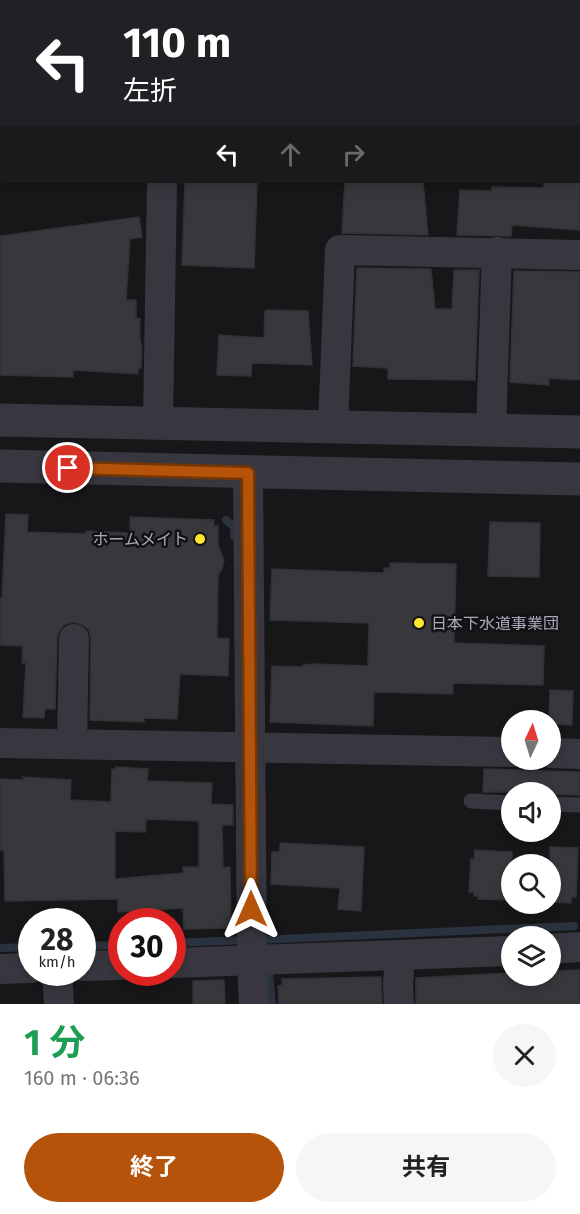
<!DOCTYPE html>
<html lang="ja">
<meta charset="utf-8">
<style>
body{margin:0;font-family:"Fira Sans","Noto Sans JP",sans-serif;background:#f6f6f6;color:#222;height:100vh;display:flex;flex-direction:column;font-size:22px;white-space:nowrap}
*{box-sizing:border-box;margin:0}
p{font-size:20px;color:#767676}
.icon{flex:none;width:33px;height:33px;fill:none;stroke:currentColor;stroke-width:2;stroke-linecap:round;stroke-linejoin:round}
.map{position:relative;height:1004px;overflow:hidden}
.panel{display:flex;flex-direction:column;background:#fff;flex:1}
.panel>*{flex:none}
.banner{position:absolute;left:0px;top:0px;width:580px;height:183px;box-shadow:0 3px 9px #0003;background:#202124;color:#fff;overflow:hidden}
.needle{width:39px;rotate:4deg}
.controls{position:absolute;left:501px;top:710px;display:grid;gap:12px}
.controls a{display:grid;place-items:center;width:60px;height:60px;border-radius:50%;background:#fff;box-shadow:0 3px 9px #0003;font-size:30px}
.speed{position:absolute;left:18px;top:908px;display:flex;gap:12px;font-size:30px;font-weight:700;text-align:center}
.speed>*{display:grid;place-content:center;width:78px;height:78px;border-radius:50%;background:#fff;box-shadow:0 3px 9px #0003;line-height:1}
.speed small{font-size:15px;font-weight:400}
.speed .limit{border:9px solid #d22;background:#fff;color:#111}
.pin{position:absolute;display:grid;place-items:center;width:51px;height:51px;color:#fff;margin:-26px;border:3px solid #fff;border-radius:50%;box-shadow:0 2px 6px #0007}
.me{position:absolute;width:66px;margin:-33px;rotate:0deg;stroke-linejoin:round;filter:drop-shadow(0 0 4px #0008)}
.turn{display:flex;align-items:center;gap:21px;height:126px;padding:0 24px;font-size:27px}
.turn .icon{width:78px;height:78px;stroke-width:2.5}
.turn b{display:block;font-size:42px;line-height:51px}
.lanes{display:flex;align-items:center;height:57px;padding:0 24px;background:#0003;justify-content:center;gap:30px;direction:ltr}
.lanes .off{opacity:.35}
.round{display:grid;place-items:center;flex:none;width:63px;height:63px;border-radius:32px;background:#f6f6f6}
.head{display:flex;align-items:center;justify-content:space-between;height:102px;padding:0 24px}
h1{font-size:36px;font-weight:700;line-height:45px;color:#1e9e55}
.action{display:flex;gap:12px;margin-top:auto;padding:12px 24px}
.action a{flex:1;height:69px;border-radius:36px;background:#b45309;color:#fff;font-size:24px;font-weight:700;line-height:69px;text-align:center}
.action a+a{background:#f6f6f6;color:#222}
.map>svg:first-child{display:block}
</style>
<div class="map">
<svg width="580" height="1004" viewBox="0 0 580 1004">
<rect width="100%" height="100%" fill="#171719"/>
<g fill="none" stroke-linecap="round" stroke-linejoin="round">
<g stroke="#2b323f" stroke-width="8">
<path d="M226,520L234,527V536"/>
<path d="M258,940L574,926"/>
<path d="M172,943L246,940"/>
<path d="M82,946L122,945"/>
<path d="M0,948L32,947"/>
<path d="M268,965L272,1004"/>
</g>
</g>
<g fill="#38373b" stroke="#323135" stroke-width="1.5" fill-rule="evenodd">
<path d="M185,182H257L254,268L182,265Z"/>
<path d="M345,182H423L428,235L342,233Z"/>
<path d="M544,182H580V230L512,225L511,236L457,235L460,190L492,191V187L544,188Z"/>
<path d="M139,217L142,237L130,239L126,300H136V318L140,319V339L142,348L141,368H138V374L73,370V377L0,375V236Z"/>
<path d="M357,268L431,269L435,309H452L454,270H479L475,380L388,379V368L353,366Z"/>
<path d="M514,271L580,272V380L549,378V385L510,382Z"/>
<path d="M268,310L308,311L312,365L252,363L251,376L217,375L219,335L264,338L265,311Z"/>
<path d="M6,514L28,515L27,532L86,534V531L130,533V517L214,520V526H218V545L224,560L222,569L218,575L217,638L229,639L228,676L180,674L177,719L144,718V722L90,720L91,639L89,630L83,625L74,622L65,624L59,631L57,638L55,709H45L44,718L23,717L26,663H22L23,646L0,645V598H2Z"/>
<path d="M490,522L540,523L539,577L488,576Z"/>
<path d="M390,563L456,564L454,643L544,646L543,685L453,683V694L374,692L373,726L270,722L272,666L303,667V665L314,664L368,666L369,623L270,620L272,569L384,573V568H390Z"/>
<path d="M550,690L573,691L572,725L550,724L549,720Z"/>
<path d="M116,767L148,769L147,781L212,783L211,804L233,805V825H222L223,868L230,867L231,928L184,929L183,908L118,912V899L5,901L4,850H0V779L23,780V777L71,780L70,800L111,802L112,769H116ZM146,819L199,821V867H183V873L115,879V831L145,832Z"/>
<path d="M484,769L580,772V795L550,794V792H483Z"/>
<path d="M280,843L364,847L361,911L338,909L340,888L271,884L272,852H280Z"/>
<path d="M550,847L578,848L576,897H571V903L550,902Z"/>
<path d="M475,850L512,852V900L478,899L479,896H474V892H469L471,859L474,860Z"/>
<path d="M579,970L580,1004H416V978L512,973V975H550V971Z"/>
<path d="M381,977L382,1004H279L278,986L282,985V979Z"/>
<path d="M224,980L225,1004H193V981Z"/>
</g>
<g fill="none" stroke-linecap="round" stroke-linejoin="round">
<g stroke="#38373f" stroke-width="15">
<path d="M471,801L512,803"/>
<path d="M550,804L580,805"/>
</g>
<g stroke="#38373f" stroke-width="30">
<path d="M146,0V2"/>
<path d="M372,2V0"/>
<path d="M579,83H580"/>
<path d="M0,153H2"/>
<path d="M158,423L162,182"/>
<path d="M333,427L340,250L580,255"/>
<path d="M491,430L497,252"/>
<path d="M248,473L252,961L254,1004"/>
<path d="M0,743L512,752"/>
<path d="M72,744L74,639"/>
<path d="M550,753L580,754"/>
<path d="M550,949L580,947"/>
<path d="M172,963L512,951"/>
<path d="M82,966L122,965"/>
<path d="M0,969L32,968"/>
<path d="M57,972L59,1004"/>
<path d="M399,1004L398,984L400,956"/>
</g>
<g stroke="#38373f" stroke-width="33">
<path d="M0,420L580,432"/>
<path d="M0,466L580,479"/>
</g>
</g>
<g fill="none" stroke-linecap="round" stroke-linejoin="round">
<g stroke="#753606" stroke-width="15">
<path id="route" d="M68,468L248,473L251,909"/>
</g>
<use href="#route" stroke="#b45309" stroke-width="10"/>
</g>
<g fill="#ffe729" stroke="#121214" stroke-width="2">
<circle cx="200" cy="539" r="6"/>
<circle cx="419" cy="623" r="6"/>
</g>
<g text-anchor="middle" dominant-baseline="central" stroke-width="5" stroke-linejoin="round" paint-order="stroke">
<g font-size="16" fill="#a8a9ba" stroke="#121214" text-anchor="end">
<text x="188" y="539">ホームメイト</text>
<text x="431" y="623" text-anchor="start">日本下水道事業団</text>
</g>
</g>
</svg>
<div class="controls">
<a><svg class="needle" viewBox="-14 -14 28 28"><path d="M0-13l5 13h-10z" fill="#e53935"/><path d="M0 13l5-13h-10z" fill="#767676"/></svg></a>
<a><svg class="icon" aria-label="sound" viewBox="0 0 24 24"><path d="M4 9h4l5-4v14l-5-4H4zM17 9q2 3 0 6"/></svg></a>
<a><svg class="icon" aria-label="search" viewBox="0 0 24 24"><circle cx="10" cy="10" r="6"/><path d="M15 15l6 6"/></svg></a>
<a><svg class="icon" aria-label="layers" viewBox="0 0 24 24"><path d="M12 4l9 5-9 5-9-5zM3 14l9 5 9-5"/></svg></a>
</div>
<div class="speed"><div>28<small>km/h</small></div><div class="limit">30</div></div>
<div class="pin" style="left:68px;top:468px;background:#d93025"><svg class="icon" aria-label="arrive" viewBox="0 0 24 24"><path d="M6 21V4h12l-3 4 3 4H6"/></svg></div>
<svg class="me" style="left:251px;top:909px" viewBox="-20 -20 40 40"><path d="M0-17L14 15 0 8-14 15z" fill="#b45309" stroke="#fff" stroke-width="4"/></svg>
<div class="banner">
<div class="turn"><svg class="icon" aria-label="left" viewBox="0 0 24 24"><path d="M17 20v-9H6M10 6l-5 5 5 5"/></svg><div><b>110 m</b>左折</div></div>
<div class="lanes"><svg class="icon" aria-label="left" viewBox="0 0 24 24"><path d="M17 20v-9H6M10 6l-5 5 5 5"/></svg><svg class="icon off" aria-label="ahead" viewBox="0 0 24 24"><path d="M12 20V5M6 11l6-6 6 6"/></svg><svg class="icon off" aria-label="right" viewBox="0 0 24 24"><path d="M7 20v-9h11M14 6l5 5-5 5"/></svg></div>
</div>
</div>
<section class="panel">
<div class="head"><div><h1>1 分</h1><p>160 m · 06:36</p></div><a class="round"><svg class="icon" aria-label="close" viewBox="0 0 24 24"><path d="M6 6l12 12M18 6L6 18"/></svg></a></div>
<div class="action"><a>終了</a><a>共有</a></div>
</section>
